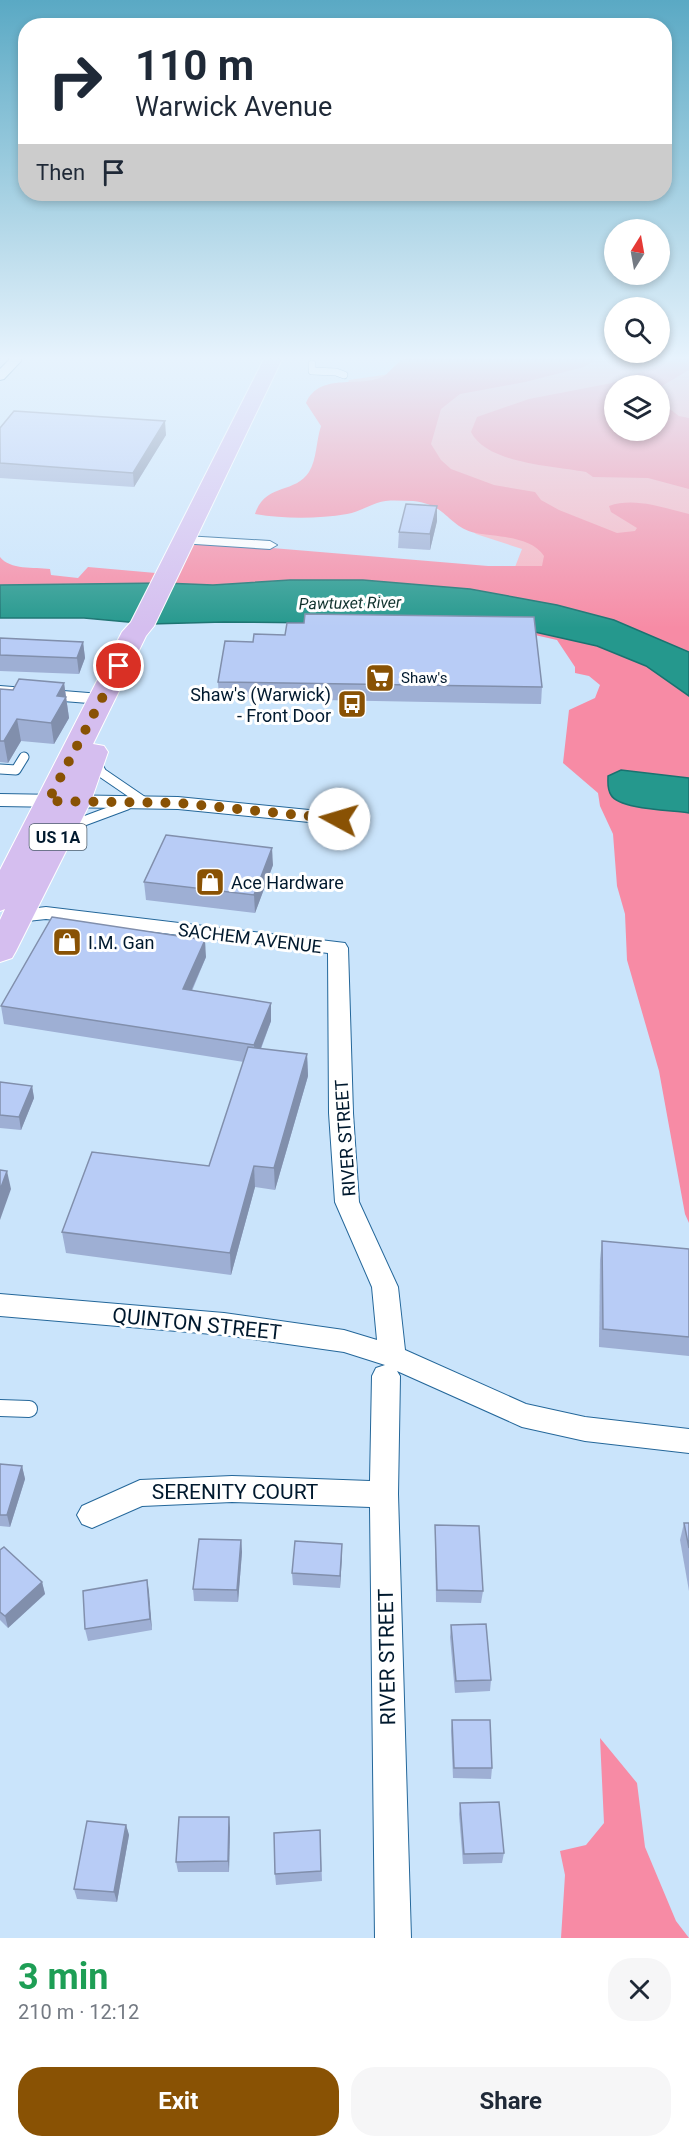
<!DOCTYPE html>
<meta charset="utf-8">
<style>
body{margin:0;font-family:Roboto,sans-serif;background:#f6f6f7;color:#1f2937;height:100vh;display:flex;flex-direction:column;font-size:22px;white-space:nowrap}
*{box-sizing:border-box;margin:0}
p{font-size:20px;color:#747a83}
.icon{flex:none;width:33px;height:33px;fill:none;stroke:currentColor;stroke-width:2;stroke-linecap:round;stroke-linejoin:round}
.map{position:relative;height:1938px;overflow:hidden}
.details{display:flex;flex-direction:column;background:#fff;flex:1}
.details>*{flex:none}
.top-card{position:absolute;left:18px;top:18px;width:654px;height:183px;border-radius:24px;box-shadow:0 3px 9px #0003;background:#fff;color:#1f2937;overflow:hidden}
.needle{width:39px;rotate:11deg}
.buttons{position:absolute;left:604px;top:219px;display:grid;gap:12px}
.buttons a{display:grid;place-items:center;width:66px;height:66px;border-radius:50%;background:#fff;box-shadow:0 3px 9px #0003;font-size:30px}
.pin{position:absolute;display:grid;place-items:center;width:51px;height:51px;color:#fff;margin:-26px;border:3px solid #fff;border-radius:50%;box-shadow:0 2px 6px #0007}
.me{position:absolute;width:66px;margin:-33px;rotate:276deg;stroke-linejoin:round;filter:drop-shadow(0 0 4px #0008)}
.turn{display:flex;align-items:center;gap:21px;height:126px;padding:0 18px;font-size:27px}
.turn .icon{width:78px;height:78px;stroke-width:2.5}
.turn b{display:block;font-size:42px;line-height:51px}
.then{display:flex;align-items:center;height:57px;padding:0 18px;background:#0003;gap:12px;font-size:22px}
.round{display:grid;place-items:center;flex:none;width:63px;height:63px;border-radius:24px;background:#f6f6f7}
.overview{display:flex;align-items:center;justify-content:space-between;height:102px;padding:0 18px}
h1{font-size:36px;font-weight:700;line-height:45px;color:#1e9e55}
.cta{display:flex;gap:12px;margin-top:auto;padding:12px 18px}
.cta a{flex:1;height:69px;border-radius:24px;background:#895204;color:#fff;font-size:24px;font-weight:700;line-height:69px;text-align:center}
.cta a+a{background:#f6f6f7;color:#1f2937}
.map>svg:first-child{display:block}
</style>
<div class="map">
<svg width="689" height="1938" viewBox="0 0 689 1938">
<rect width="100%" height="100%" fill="#cae4fb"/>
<path fill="#f8b2c0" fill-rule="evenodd" d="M403,357H689V644L614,612L503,598L522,549L476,534L437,504L316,473L349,380L390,374L401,367ZM615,386H660V430H615Z"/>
<g fill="#f78ba5">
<path d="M406,357H600L584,367L525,382L460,394L441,409L431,444L441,460L451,469L494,485L535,492L541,500L559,510L617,533L635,531L637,528L611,512L609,506C635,497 663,508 689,514V652L614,620L557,605L470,589L363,580H290L213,585L164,583L0,585V557C10,570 34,567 50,569L51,575L78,578L88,567L167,574L187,541L488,566H542L544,556C531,536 497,537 476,533C449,528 447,504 413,501C401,501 388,499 377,503C366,507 358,512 347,514C317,519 285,519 255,514C265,483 295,494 309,472C317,459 316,441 321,426L306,403C320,371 361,389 384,376C391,371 397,362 406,357Z"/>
<path d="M681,357H689V370L660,387V386H615V430H660V402L679,416L689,418V489L648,478L593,477L586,472C554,466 487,464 471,432L477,417L529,399L612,383Z"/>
<path d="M504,625L597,646L646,666L689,696V778L621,770L608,777V789L624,804L689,813V1223L685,1214L659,1071L627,960L625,914L617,886L613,834L600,806L598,793L563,763L569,710L595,698L600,685L589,676L575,673V667L557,640L508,629Z"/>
<path d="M600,1738L637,1783L645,1847L676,1921L689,1938H561L565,1875L560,1851L586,1845L604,1823Z"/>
</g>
<g fill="#25988d" stroke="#1a7270" stroke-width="1.5">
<path d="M290,580H363L470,589L557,605L614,620L689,652V696L646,666L597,646L504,625L224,622L150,624L84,618H0V585L164,583L213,585Z"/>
<path d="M621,770L689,778V813C672,810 620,810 611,795C607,789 608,783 608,776Z"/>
</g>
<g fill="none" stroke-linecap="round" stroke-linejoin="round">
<g stroke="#24679a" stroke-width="8">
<path id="service-far2" d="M312,364V371L336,372L344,375"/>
</g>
<g stroke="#24679a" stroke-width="11">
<g id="service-far1">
<path d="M94,759L102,773L143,801"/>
<path d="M0,769L16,770L24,757"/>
<path d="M68,832L84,821L127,805"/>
</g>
</g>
<g stroke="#24679a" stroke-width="18">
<path id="service" d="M0,1408L29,1409"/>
</g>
<g stroke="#24679a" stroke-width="2">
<g id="minor">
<path d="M9,357H21V361L4,379L0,380V369L9,360Z"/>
<path d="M185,536L270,541L277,545L270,549L180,543L178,540Z"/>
<path d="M0,686L101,694L107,695L109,699L107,703L101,704L0,696Z"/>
<path d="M0,794L178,797L339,813L346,815L348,819L346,823L339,825L178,809L0,806Z"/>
<path d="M46,907L345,943L348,948L353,1113L359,1202L398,1287L405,1350L526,1404L585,1417L689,1429V1453L585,1441L522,1427L397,1371L400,1376L398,1494L411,1938H375L370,1507L232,1502L142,1506L92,1528L82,1524L77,1515L82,1506L140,1480L232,1476L370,1481L372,1376L376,1368L385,1365L344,1352L224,1335L0,1316V1294L224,1313L344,1330L377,1340L372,1287L335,1202L329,1113L328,953L46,919L18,922L11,921L8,916L11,911Z"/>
</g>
</g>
<g stroke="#fff" stroke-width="2">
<path id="primary" d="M265,357H283L154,626L146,636L93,744L104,746L108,752L91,801L16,951L12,958L0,962V920L5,909L0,911V870L122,632L131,622Z"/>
</g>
<use href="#service-far2" stroke="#fff" stroke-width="7"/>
<use href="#service-far1" stroke="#fff" stroke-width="9"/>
<use href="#service" stroke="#fff" stroke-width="16"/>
<use href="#minor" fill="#fff" fill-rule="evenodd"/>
<use href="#primary" fill="#d5beef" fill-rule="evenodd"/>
</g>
<g fill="#9eafd4">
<path d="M0,428L166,435L134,487L0,478Z"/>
<path d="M437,521L430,550L398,548L399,532Z"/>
<path d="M0,638L83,642L85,658L79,674L0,671Z"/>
<path d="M218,682L542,687L541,704L219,698Z"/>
<path d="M64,683L69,718L54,744L21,741L8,763L0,762V689L13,690Z"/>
<path d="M273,865L255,913L146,900L144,882Z"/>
<path d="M206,957L192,991L271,1021L261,1049L307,1054L308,1076L275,1190L255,1187L231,1275L66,1253L62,1232L209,1166L244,1062L4,1024L1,1006Z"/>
<path d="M0,1082L32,1086L34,1098L21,1130L0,1128Z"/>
<path d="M602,1241L689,1249V1356L599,1347L600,1260Z"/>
<path d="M0,1464L22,1466L25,1479L10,1527L0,1526Z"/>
<path d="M684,1523H689V1591L680,1540Z"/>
<path d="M435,1525L483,1591L481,1603L436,1602L435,1537Z"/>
<path d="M241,1540L242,1552L238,1602L194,1601L193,1589Z"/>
<path d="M342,1544L340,1588L293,1585L292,1573Z"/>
<path d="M0,1550L42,1582L45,1594L8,1628L0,1620Z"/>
<path d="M147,1580L152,1630L88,1641L85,1629Z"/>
<path d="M451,1625L491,1680L490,1691L455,1693L450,1637Z"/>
<path d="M452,1720L492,1768L491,1779L453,1778L451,1731Z"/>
<path d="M460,1803L504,1853L502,1863L463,1864L459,1814Z"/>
<path d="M126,1825L129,1835L117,1902L77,1899L74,1889Z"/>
<path d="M230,1828L229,1872H178L176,1862Z"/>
<path d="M320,1830L322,1881L276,1885L275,1874Z"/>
</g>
<g fill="#818fac">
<path d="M165,421L166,435L134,487L133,473Z"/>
<path d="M437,506V521L430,550V534Z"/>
<path d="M83,642L85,658L79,674L77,658Z"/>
<path d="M64,683L69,718L54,744L51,723L57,696Z"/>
<path d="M17,719L21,741L8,763L4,741Z"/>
<path d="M272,848L273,865L255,913L254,895Z"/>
<path d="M205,940L206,957L184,1007L183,989Z"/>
<path d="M271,1003V1021L255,1063L254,1045Z"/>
<path d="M307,1054L308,1076L275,1190L274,1168Z"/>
<path d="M32,1086L34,1098L21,1130L19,1117Z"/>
<path d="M254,1166L255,1187L231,1275L230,1253Z"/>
<path d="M7,1171L11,1189L0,1220V1190Z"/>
<path d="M22,1466L25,1479L10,1527L7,1515Z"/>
<path d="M241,1540L242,1552L238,1602L237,1590Z"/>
<path d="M342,1544V1556L340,1588V1576Z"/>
<path d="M147,1580L149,1592L152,1630L150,1619Z"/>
<path d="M42,1582L45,1594L8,1628L5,1616Z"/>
<path d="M229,1817L230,1828L229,1872L228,1861Z"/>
<path d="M126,1825L129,1835L117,1902L114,1892Z"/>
</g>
<g fill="#b8ccf6" stroke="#818fac" stroke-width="1.5">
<path d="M14,411L165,421L133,473L0,463V428Z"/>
<path d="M406,504L437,506L430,534L399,532Z"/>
<path d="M305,614L534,617L542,687L218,682L225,641L253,642L254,634L285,635L287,623H304Z"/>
<path d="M0,638L83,642L77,658L0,655Z"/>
<path d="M19,679L64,683L57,696L66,697L51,723L17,719L4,741H0V689L13,690Z"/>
<path d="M166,835L272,848L254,895L144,882Z"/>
<path d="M52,917L205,940L183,989L271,1003L254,1045L1,1006Z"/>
<path d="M248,1047L307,1054L274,1168L254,1166L230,1253L62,1232L92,1152L209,1166Z"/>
<path d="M0,1082L32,1086L19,1117L0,1115Z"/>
<path d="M0,1170L7,1171L0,1190Z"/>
<path d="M602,1241L689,1249V1337L603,1329Z"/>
<path d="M0,1464L22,1466L7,1515H0Z"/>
<path d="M684,1523H689V1548Z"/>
<path d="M435,1525L479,1526L483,1591L437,1590Z"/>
<path d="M199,1539L241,1540L237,1590L193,1589Z"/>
<path d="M295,1541L342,1544L340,1576L292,1573Z"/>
<path d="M4,1547L42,1582L5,1616L0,1612V1550Z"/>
<path d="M147,1580L150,1619L85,1629L83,1591Z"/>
<path d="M486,1624L491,1680L456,1681L451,1625Z"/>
<path d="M452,1720H490L492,1768H454Z"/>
<path d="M499,1802L504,1853L464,1854L460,1803Z"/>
<path d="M179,1817H229L228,1861L176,1862Z"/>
<path d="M87,1821L126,1825L114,1892L74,1889Z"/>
<path d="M320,1830L321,1871L275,1874L274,1833Z"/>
</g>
<linearGradient id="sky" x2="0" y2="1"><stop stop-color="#5aa9c4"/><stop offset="0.57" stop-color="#e7f3fd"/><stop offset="1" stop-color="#e7f3fd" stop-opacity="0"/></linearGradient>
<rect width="689" height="628" fill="url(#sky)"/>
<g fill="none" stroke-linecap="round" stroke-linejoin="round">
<path stroke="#895204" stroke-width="10" stroke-dasharray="0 18" d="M119,666L48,801L178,803L339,819"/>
</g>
<defs>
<g id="supermarket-square" transform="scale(1.5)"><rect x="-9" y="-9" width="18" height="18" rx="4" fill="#895204" stroke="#fff"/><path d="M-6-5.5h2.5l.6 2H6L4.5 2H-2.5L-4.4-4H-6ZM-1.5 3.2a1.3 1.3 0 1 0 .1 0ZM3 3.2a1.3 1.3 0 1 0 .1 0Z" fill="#fff"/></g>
<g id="bus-square" transform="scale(1.5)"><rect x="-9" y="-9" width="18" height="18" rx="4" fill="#895204" stroke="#fff"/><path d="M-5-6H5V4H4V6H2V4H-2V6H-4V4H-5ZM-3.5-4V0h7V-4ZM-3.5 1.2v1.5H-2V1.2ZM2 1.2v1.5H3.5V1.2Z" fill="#fff"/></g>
<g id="shop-square" transform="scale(1.5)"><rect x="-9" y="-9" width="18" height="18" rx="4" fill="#895204" stroke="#fff"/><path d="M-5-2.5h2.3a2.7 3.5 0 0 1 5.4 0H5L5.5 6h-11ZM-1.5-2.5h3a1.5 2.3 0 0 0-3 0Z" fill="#fff"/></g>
</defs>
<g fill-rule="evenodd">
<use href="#supermarket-square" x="380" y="678"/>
<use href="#bus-square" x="352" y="704"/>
<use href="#shop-square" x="210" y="882"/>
<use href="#shop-square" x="67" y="942"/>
</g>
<g text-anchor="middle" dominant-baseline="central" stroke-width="6" stroke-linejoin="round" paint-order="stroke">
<g font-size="15" fill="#00192e" stroke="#fff" text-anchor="start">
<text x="401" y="678">Shaw's</text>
</g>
<g font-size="16" font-style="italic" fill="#11322e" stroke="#fff">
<text transform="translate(350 603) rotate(-1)">Pawtuxet River</text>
</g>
<rect fill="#fff" stroke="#4c5e6d" stroke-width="1.5" x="29.5" y="824" width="57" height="26" rx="4.5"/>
<g font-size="16" font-weight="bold" fill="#00192e">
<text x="58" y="837">US 1A</text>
</g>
<g font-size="18" fill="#00192e" stroke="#fff" text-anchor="start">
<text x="331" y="694" text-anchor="end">Shaw's (Warwick)<tspan x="331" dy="21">- Front Door</tspan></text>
<text x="231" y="882">Ace Hardware</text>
<text x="88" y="942">I.M. Gan</text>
</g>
<g font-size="18" fill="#00192e" stroke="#fff">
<text transform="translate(250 938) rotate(7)">SACHEM AVENUE</text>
<text transform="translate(345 1138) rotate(-94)">RIVER STREET</text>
</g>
<g font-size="21" fill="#00192e" stroke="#fff">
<text transform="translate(197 1324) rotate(6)">QUINTON STREET</text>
<text x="235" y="1492">SERENITY COURT</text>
<text transform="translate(387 1657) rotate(-91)">RIVER STREET</text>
</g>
</g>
</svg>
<div class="buttons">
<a><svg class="needle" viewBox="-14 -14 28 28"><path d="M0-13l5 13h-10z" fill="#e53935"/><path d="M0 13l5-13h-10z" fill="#747a83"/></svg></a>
<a><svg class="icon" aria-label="search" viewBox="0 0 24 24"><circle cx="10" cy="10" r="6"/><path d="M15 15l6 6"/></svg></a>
<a><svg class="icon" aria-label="layers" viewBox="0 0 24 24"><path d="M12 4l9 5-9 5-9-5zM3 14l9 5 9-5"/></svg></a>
</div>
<div class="pin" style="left:119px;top:666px;background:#d93025"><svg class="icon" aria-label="arrive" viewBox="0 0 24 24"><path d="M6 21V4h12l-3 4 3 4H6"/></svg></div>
<svg class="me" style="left:339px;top:819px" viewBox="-20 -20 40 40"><circle r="19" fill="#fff"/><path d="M0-13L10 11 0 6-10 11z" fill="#895204"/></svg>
<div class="top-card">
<div class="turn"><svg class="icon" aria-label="right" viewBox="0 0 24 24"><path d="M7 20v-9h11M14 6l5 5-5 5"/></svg><div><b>110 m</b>Warwick Avenue</div></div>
<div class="then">Then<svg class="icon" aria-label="arrive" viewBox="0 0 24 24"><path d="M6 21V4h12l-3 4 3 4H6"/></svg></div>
</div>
</div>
<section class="details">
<div class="overview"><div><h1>3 min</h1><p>210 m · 12:12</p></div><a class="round"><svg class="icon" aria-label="close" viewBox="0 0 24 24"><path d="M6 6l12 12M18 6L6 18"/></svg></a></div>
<div class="cta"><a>Exit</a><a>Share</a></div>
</section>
